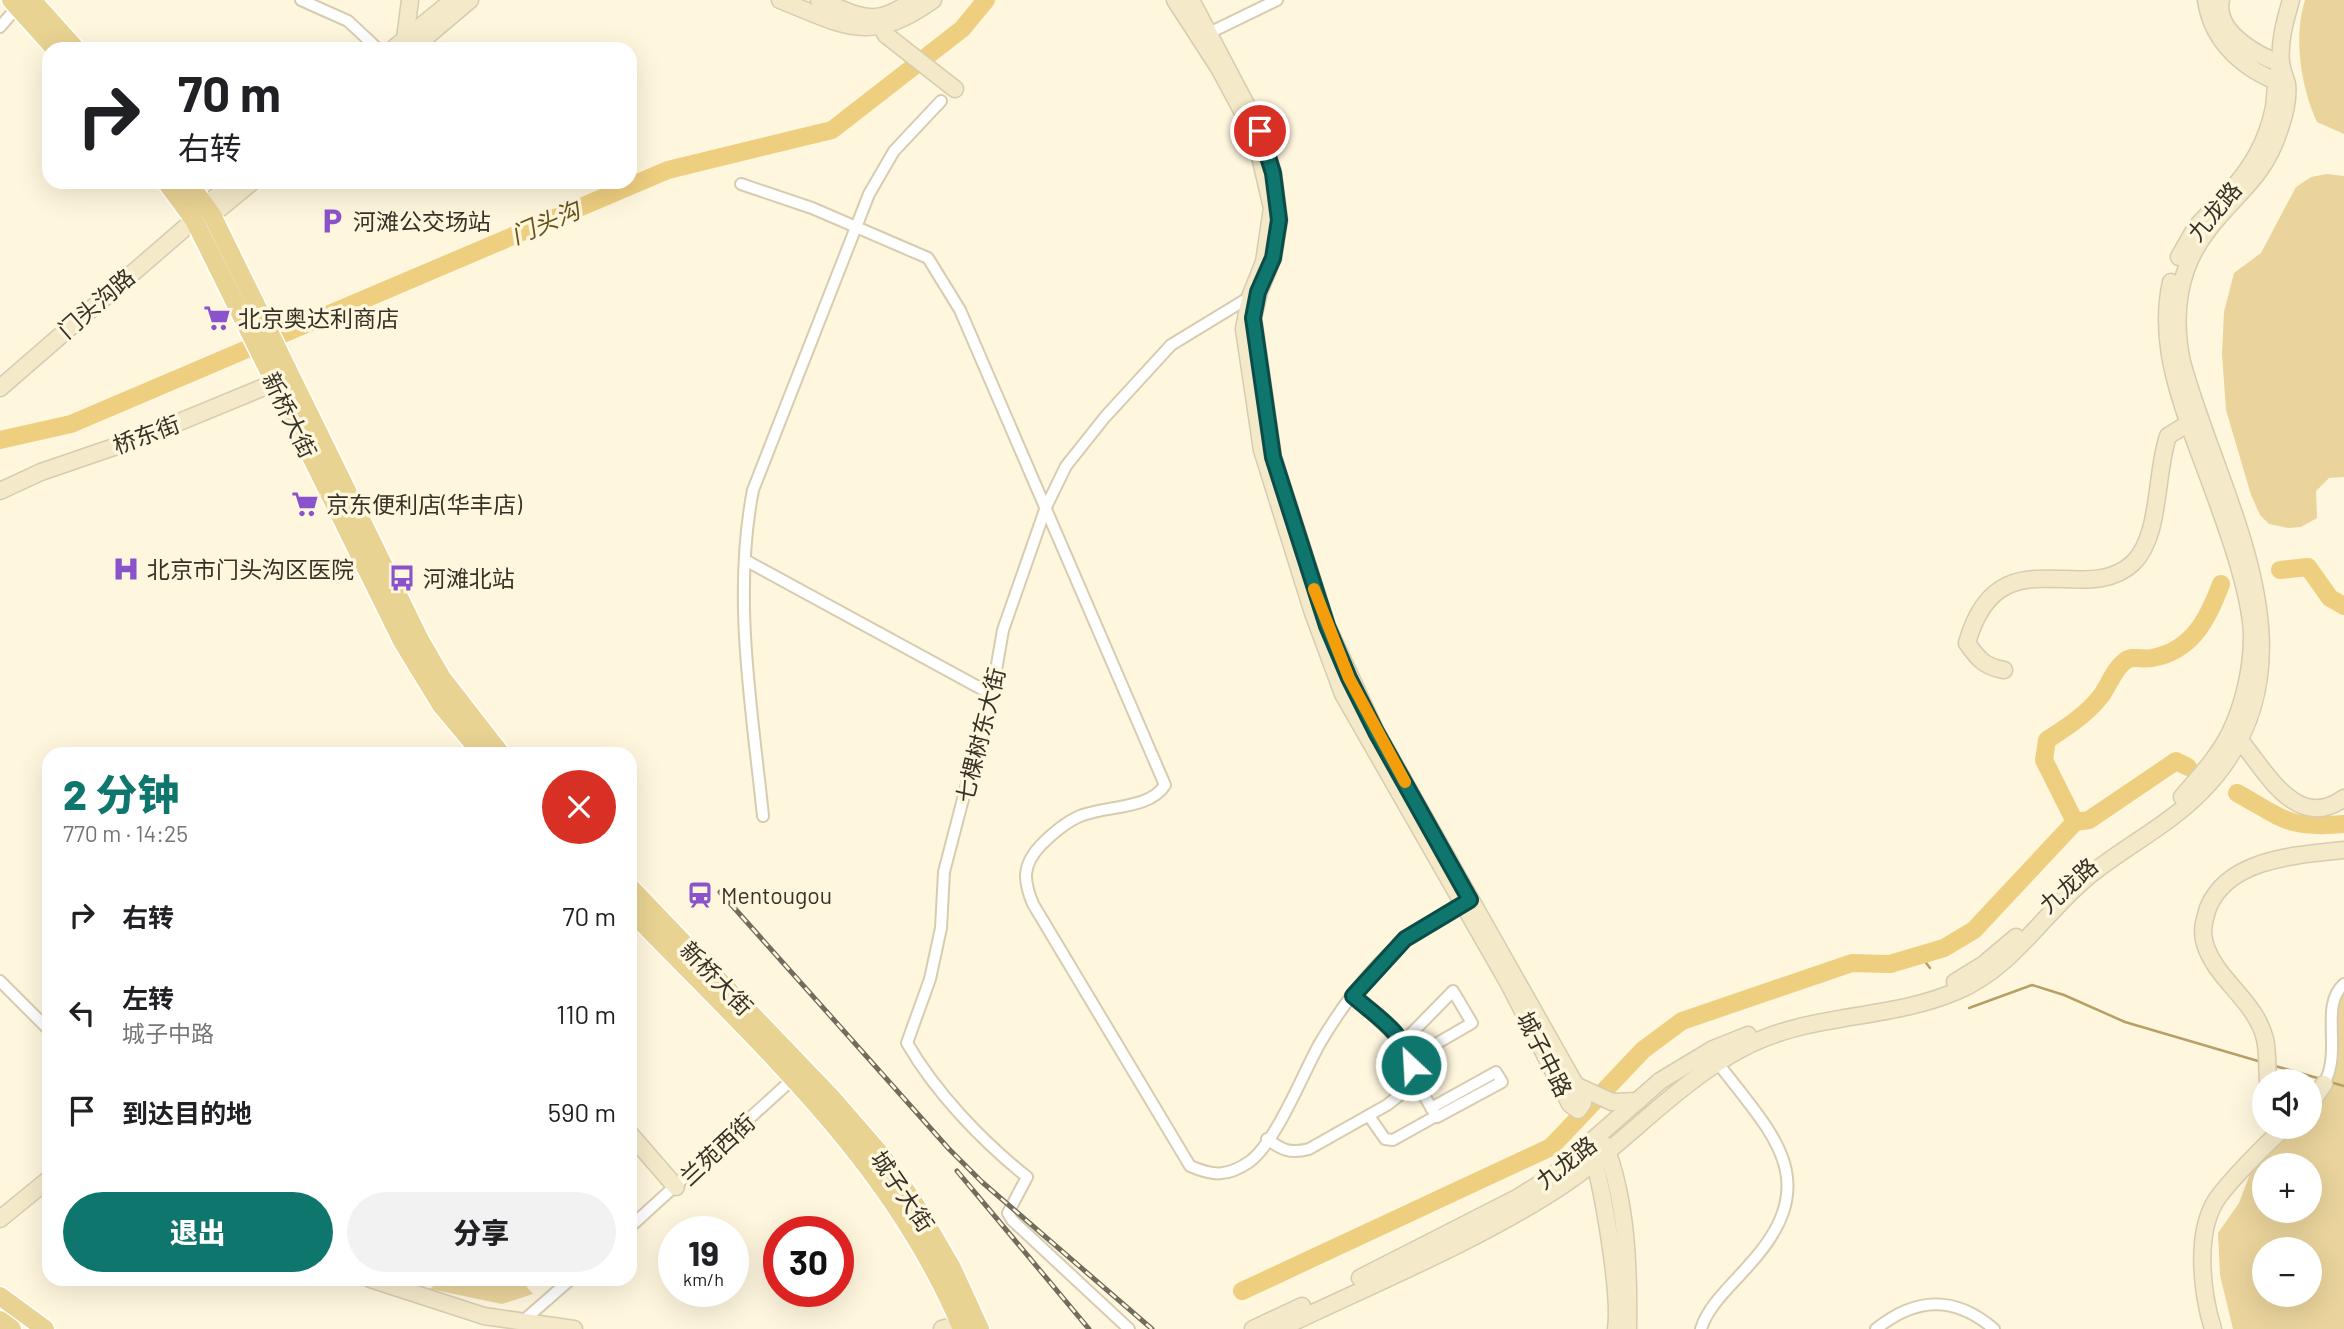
<!DOCTYPE html>
<html lang="zh">
<meta charset="utf-8">
<style>
body{margin:0;font-family:Barlow,"Noto Sans SC",sans-serif;background:#f2f2f2;color:#202124;height:100vh;display:flex;flex-direction:column;font-size:26px;white-space:nowrap}
*{box-sizing:border-box;margin:0}
p{font-size:23px;color:#757577}
.icon{flex:none;width:38px;height:38px;fill:none;stroke:currentColor;stroke-width:2;stroke-linecap:round;stroke-linejoin:round}
.map{position:relative;flex:1;overflow:hidden}
.panel{position:absolute;left:42px;top:747px;width:595px;height:539px;display:flex;flex-direction:column;background:#fff;border-radius:21px;box-shadow:0 7px 28px #0002}
.panel>*{flex:none}
.banner{position:absolute;left:42px;top:42px;width:595px;height:147px;border-radius:21px;box-shadow:0 7px 28px #0002;background:#fff;color:#202124;overflow:hidden}
.tools{position:absolute;left:2252px;top:1069px;display:grid;gap:14px}
.tools a{display:grid;place-items:center;width:70px;height:70px;border-radius:50%;background:#fff;box-shadow:0 7px 28px #0002;font-size:35px}
.speed{position:absolute;left:658px;top:1216px;display:flex;gap:14px;font-size:35px;font-weight:700;text-align:center}
.speed>*{display:grid;place-content:center;width:91px;height:91px;border-radius:50%;background:#fff;box-shadow:0 7px 28px #0002;line-height:1}
.speed small{font-size:18px;font-weight:400}
.speed .limit{border:10px solid #d22;background:#fff;color:#111}
.pin{position:absolute;display:grid;place-items:center;width:60px;height:60px;color:#fff;margin:-30px;border:4px solid #fff;border-radius:50%;box-shadow:0 2px 7px #0007}
.me{position:absolute;width:77px;margin:-38px;rotate:335deg;stroke-linejoin:round;filter:drop-shadow(0 0 5px #0008)}
.turn{display:flex;align-items:center;gap:24px;height:147px;padding:0 21px;font-size:32px}
.turn .icon{width:91px;height:91px;stroke-width:2.5}
.turn b{display:block;font-size:49px;line-height:60px}
.round{display:grid;place-items:center;flex:none;width:74px;height:74px;border-radius:37px;background:#f2f2f2}
.head{display:flex;align-items:center;justify-content:space-between;height:119px;padding:0 21px}
h1{font-size:42px;font-weight:800;line-height:52px;color:#0f766e}
.cta{display:flex;gap:14px;margin-top:auto;padding:14px 21px}
.cta a{flex:1;height:80px;border-radius:42px;background:#0f766e;color:#fff;font-size:28px;font-weight:800;line-height:80px;text-align:center}
.cta a+a{background:#f2f2f2;color:#202124}
ul{padding:0;list-style:none}
li{display:flex;align-items:center;gap:21px;height:98px;padding:0 21px}
li div{flex:1}
li b{display:block;font-size:26px}
li em{font-style:normal}
.map>svg:first-child{display:block}
</style>
<div class="map">
<svg width="2344" height="1329" viewBox="0 0 2344 1329">
<rect width="100%" height="100%" fill="#fff6de"/>
<g fill="#ead49c" fill-rule="evenodd">
<path d="M2305,0H2344V134L2317,122C2301,88 2293,37 2305,0Z"/>
<path d="M2327,174L2344,176V477L2329,478L2316,491L2317,518L2301,527L2288,528L2269,524L2260,515L2251,495L2226,410L2222,354L2224,312L2234,273L2261,253L2296,187L2311,177Z"/>
<path d="M2344,984V1329H2233L2220,1275L2218,1233L2239,1203L2251,1171L2297,1127H2310C2310,1102 2332,1088 2337,1064C2343,1038 2330,1008 2344,984ZM2264,1166H2310V1211H2264ZM2264,1250H2310V1295H2264Z"/>
<path d="M441,1279H520L533,1294L502,1304L430,1289Z"/>
</g>
<g fill="none" stroke-linecap="round" stroke-linejoin="round">
<g stroke="#b7a065" stroke-width="2.5">
<path d="M1920,955L1930,968"/>
<path d="M1969,1008L2032,985L2064,995L2125,1022L2258,1061"/>
<path d="M2275,1066L2321,1079"/>
<path d="M2330,1082L2344,1086"/>
</g>
<g stroke="#eecf80" stroke-width="18">
<path d="M0,440L71,424L668,170L832,130L962,29L986,0"/>
<path d="M2280,570L2308,567L2330,598L2344,606"/>
<path d="M2237,793C2284,819 2288,829 2344,824"/>
<path d="M2075,822L2044,760L2047,740C2067,727 2086,715 2101,696C2109,685 2114,669 2125,661C2133,655 2143,660 2152,658C2192,651 2208,619 2221,584"/>
<path d="M1242,1291L1551,1147L1643,1050L1682,1021L1852,963L1890,964L1944,948L1974,930L2075,822L2089,820L2176,761L2188,767"/>
</g>
<g stroke="#d7ccb0" stroke-width="14">
<g id="street">
<path d="M301,0L348,21L378,49"/>
<path d="M0,27L23,0"/>
<path d="M1205,35L1277,0"/>
<path d="M741,184L812,208L928,258L960,310L1165,785C1149,810 1107,805 1080,816C1066,822 1052,834 1041,845C1022,865 1023,880 1033,904L1190,1166C1213,1176 1227,1177 1249,1162C1276,1143 1303,1073 1320,1043C1342,1006 1371,967 1404,940C1423,925 1448,913 1468,901"/>
<path d="M745,560L991,694"/>
<path d="M763,816C752,709 732,597 753,490L869,194L894,151L941,101"/>
<path d="M0,981L49,1030"/>
<path d="M1403,1042L1453,991L1472,1023L1410,1059"/>
<path d="M1410,1071L1436,1116L1437,1117L1502,1082L1496,1072L1431,1108"/>
<path d="M2324,1084C2343,1050 2319,1006 2344,984"/>
<path d="M1369,1116L1385,1139L1393,1140L1436,1116"/>
<path d="M1267,1139C1282,1150 1290,1154 1309,1149L1387,1105L1405,1091L1409,1078L1407,1048L1353,996"/>
<path d="M630,1227L796,1076"/>
<path d="M523,1321L571,1279"/>
<path d="M1129,1329L1012,1220L1008,1213L1027,1177C982,1141 936,1093 907,1043L930,979L941,928L944,872L995,676L1003,630L1046,507L1066,466L1105,417L1171,345L1253,295"/>
<path d="M1701,1329C1708,1305 1733,1284 1749,1265C1826,1181 1773,1135 1717,1062"/>
<path d="M1876,1329C1916,1297 1954,1295 1994,1329"/>
</g>
</g>
<g stroke="#d7ccb0" stroke-width="19">
<g id="secondary">
<path d="M780,0C845,26 870,45 933,0"/>
<path d="M819,0C861,16 873,29 913,0"/>
<path d="M1175,0L1219,68L1255,135L1272,208L1264,262L1250,297L1244,329L1262,450L1313,613L1343,694L1509,984L1570,1104L1578,1110L1583,1103L1580,1093L1376,732L1327,626L1273,457L1253,318L1259,292L1273,258L1279,220L1273,173L1260,131L1191,0"/>
<path d="M2206,0C2212,43 2245,70 2283,84"/>
<path d="M2221,0C2214,32 2257,55 2281,64"/>
<path d="M878,20L886,35L955,89"/>
<path d="M409,44L405,39L410,0"/>
<path d="M393,49L453,0"/>
<path d="M412,49L470,0"/>
<path d="M2227,194C2252,169 2267,142 2274,107C2276,92 2275,79 2281,64"/>
<path d="M200,219L212,215L252,182"/>
<path d="M2179,257L2196,227L2212,210"/>
<path d="M2171,282C2160,332 2173,379 2190,427C2209,482 2251,580 2252,636C2252,668 2244,704 2230,733C2218,757 2199,777 2182,797"/>
<path d="M0,388L194,220L205,205L235,182"/>
<path d="M0,491L41,472L143,437L286,378"/>
<path d="M2004,670C1985,667 1978,659 1967,643C1998,532 2084,609 2133,563C2161,536 2155,474 2168,436L2189,423"/>
<path d="M2239,739C2267,773 2297,832 2344,798"/>
<path d="M1955,982L1984,964L2016,937"/>
<path d="M2268,1082C2267,1068 2268,1052 2265,1039C2256,1001 2216,980 2205,944C2201,931 2204,921 2208,908C2228,858 2298,855 2344,850"/>
<path d="M1575,1085L1612,1102L1638,1101"/>
<path d="M2310,1104L2324,1084"/>
<path d="M630,1134L676,1187"/>
<path d="M1605,1145C1627,1202 1629,1269 1628,1329"/>
<path d="M1592,1154C1603,1188 1621,1295 1616,1329"/>
<path d="M0,1219L49,1179"/>
<path d="M1360,1278L1517,1198L1552,1176L1660,1081L1713,1049L1748,1035"/>
<path d="M370,1279L484,1316L574,1329"/>
<path d="M942,1329L960,1324"/>
<path d="M1253,1329L1302,1306"/>
<path d="M1279,1329C1370,1285 1479,1241 1563,1185C1625,1144 1674,1085 1741,1049C1808,1012 1888,1021 1957,991C2014,967 2044,912 2090,875C2127,845 2169,825 2202,791C2327,663 2220,502 2182,362C2172,315 2178,268 2208,230C2235,194 2264,178 2279,131C2284,117 2289,99 2287,84C2285,77 2282,70 2281,63C2279,41 2285,21 2291,0"/>
<path d="M2213,1329C2202,1294 2195,1236 2215,1202C2226,1184 2267,1143 2285,1127"/>
</g>
</g>
<g stroke="#fff" stroke-width="21">
<g id="primary">
<path d="M11,0L55,49"/>
<path d="M32,0L76,49"/>
<path d="M166,182L194,220L209,250L402,641L441,705L482,754"/>
<path d="M188,182L212,215L420,640L442,678L501,754"/>
<path d="M630,887L831,1097L883,1157L915,1204L952,1268L980,1329"/>
<path d="M630,910C755,1041 891,1158 962,1329"/>
<path d="M0,1296L45,1329"/>
<path d="M0,1320L12,1329"/>
</g>
</g>
<use href="#street" stroke="#fff" stroke-width="10"/>
<use href="#secondary" stroke="#f4e9c9" stroke-width="16"/>
<use href="#primary" stroke="#e9d393" stroke-width="18"/>
<g stroke="#726c5d" stroke-width="5">
<g id="rail">
<path d="M720,892L949,1149L982,1182L1152,1329"/>
<path d="M957,1171L1089,1329"/>
</g>
</g>
<use href="#rail" stroke="#fff6de" stroke-width="2.5" stroke-dasharray="8" stroke-linecap="butt"/>
</g>
<g fill="none" stroke-linecap="round" stroke-linejoin="round">
<g stroke="#0a4d48" stroke-width="18">
<path id="route" d="M1260,131L1273,173L1279,220L1273,258L1258,292L1253,318L1273,457L1327,626L1349,678L1376,732L1470,900L1405,939L1353,996C1376,1016 1405,1033 1411,1065"/>
</g>
<use href="#route" stroke="#0f766e" stroke-width="12"/>
<path stroke="#f59e0b" stroke-width="12" d="M1314,589L1349,678L1405,782"/>
</g>
<defs>
<g id="parking-bare" transform="scale(2.1)"><path d="M-3.5-5.5H1a3.5 3.5 0 0 1 0 7H-1V5.5H-3.5ZM-1-3.4V-.6H.8a1.4 1.4 0 0 0 0-2.8Z" fill="#8b53cb" stroke="#fff6de" stroke-width="2.5" paint-order="stroke"/></g>
<g id="supermarket-bare" transform="scale(2.1)"><path d="M-6-5.5h2.5l.6 2H6L4.5 2H-2.5L-4.4-4H-6ZM-1.5 3.2a1.3 1.3 0 1 0 .1 0ZM3 3.2a1.3 1.3 0 1 0 .1 0Z" fill="#8b53cb" stroke="#fff6de" stroke-width="2.5" paint-order="stroke"/></g>
<g id="hospital-bare" transform="scale(2.1)"><path d="M-5-5h3v3.5h4V-5h3V5h-3V1.5h-4V5h-3Z" fill="#8b53cb" stroke="#fff6de" stroke-width="2.5" paint-order="stroke"/></g>
<g id="bus-bare" transform="scale(2.1)"><path d="M-5-6H5V4H4V6H2V4H-2V6H-4V4H-5ZM-3.5-4V0h7V-4ZM-3.5 1.2v1.5H-2V1.2ZM2 1.2v1.5H3.5V1.2Z" fill="#8b53cb" stroke="#fff6de" stroke-width="2.5" paint-order="stroke"/></g>
<g id="station-bare" transform="scale(2.1)"><path d="M-3-6H3Q5-6 5-4V2Q5 4 3 4L4.5 6H3L1.5 4h-3L-3 6H-4.5L-3 4Q-5 4-5 2V-4Q-5-6-3-6ZM-3.5-4v3h7v-3ZM-3.5 1v1.5H-2V1ZM2 1v1.5H3.5V1Z" fill="#8b53cb" stroke="#fff6de" stroke-width="2.5" paint-order="stroke"/></g>
</defs>
<g fill-rule="evenodd">
<use href="#parking-bare" x="332" y="221"/>
<use href="#supermarket-bare" x="217" y="318"/>
<use href="#supermarket-bare" x="305" y="504"/>
<use href="#hospital-bare" x="126" y="569"/>
<use href="#bus-bare" x="402" y="578"/>
<use href="#station-bare" x="700" y="895"/>
</g>
<g text-anchor="middle" dominant-baseline="central" stroke-width="7" stroke-linejoin="round" paint-order="stroke">
<g font-size="23" fill="#363226" stroke="#fff6de">
<text transform="translate(2214 211) rotate(-50)">九龙路</text>
<text transform="translate(96 303) rotate(-41)">门头沟路</text>
<text transform="translate(290 415) rotate(64)">新桥大街</text>
<text transform="translate(146 434) rotate(-20)">桥东街</text>
<text transform="translate(980 735) rotate(-76)">七棵树东大街</text>
<text transform="translate(2068 885) rotate(-42)">九龙路</text>
<text transform="translate(717 978) rotate(46)">新桥大街</text>
<text transform="translate(1545 1054) rotate(63)">城子中路</text>
<text transform="translate(717 1149) rotate(-43)">兰苑西街</text>
<text transform="translate(1566 1162) rotate(-38)">九龙路</text>
<text transform="translate(903 1191) rotate(56)">城子大街</text>
</g>
<g font-size="23" fill="#363226" stroke="#fff6de" text-anchor="start">
<text x="353" y="221">河滩公交场站</text>
<text x="238" y="318">北京奥达利商店</text>
<text x="326" y="504">京东便利店(华丰店)</text>
<text x="147" y="569">北京市门头沟区医院</text>
<text x="423" y="578">河滩北站</text>
<text x="721" y="895">Mentougou</text>
</g>
<g font-size="24" font-style="italic" fill="#695418" stroke="#fff6de">
<text transform="translate(545 222) rotate(-23)">门头沟</text>
</g>
</g>
</svg>
<div class="tools">
<a><svg class="icon" aria-label="sound" viewBox="0 0 24 24"><path d="M4 9h4l5-4v14l-5-4H4zM17 9q2 3 0 6"/></svg></a>
<a>+</a>
<a>−</a>
</div>
<div class="speed"><div>19<small>km/h</small></div><div class="limit">30</div></div>
<div class="pin" style="left:1260px;top:131px;background:#d93025"><svg class="icon" aria-label="arrive" viewBox="0 0 24 24"><path d="M6 21V4h12l-3 4 3 4H6"/></svg></div>
<svg class="me" style="left:1411px;top:1065px" viewBox="-20 -20 40 40"><circle r="17" fill="#0f766e" stroke="#fff" stroke-width="3"/><path d="M0-11L8 9 0 5-8 9z" fill="#fff"/></svg>
<div class="banner">
<div class="turn"><svg class="icon" aria-label="right" viewBox="0 0 24 24"><path d="M7 20v-9h11M14 6l5 5-5 5"/></svg><div><b>70 m</b>右转</div></div>
</div>
<section class="panel">
<div class="head"><div><h1>2 分钟</h1><p>770 m · 14:25</p></div><a class="round" style="background:#d93025;color:#fff"><svg class="icon" aria-label="close" viewBox="0 0 24 24"><path d="M6 6l12 12M18 6L6 18"/></svg></a></div>
<ul>
<li><svg class="icon" aria-label="right" viewBox="0 0 24 24"><path d="M7 20v-9h11M14 6l5 5-5 5"/></svg><div><b>右转</b></div><em>70 m</em></li>
<li><svg class="icon" aria-label="left" viewBox="0 0 24 24"><path d="M17 20v-9H6M10 6l-5 5 5 5"/></svg><div><b>左转</b><p>城子中路</p></div><em>110 m</em></li>
<li><svg class="icon" aria-label="arrive" viewBox="0 0 24 24"><path d="M6 21V4h12l-3 4 3 4H6"/></svg><div><b>到达目的地</b></div><em>590 m</em></li>
</ul>
<div class="cta"><a>退出</a><a>分享</a></div>
</section>
</div>
